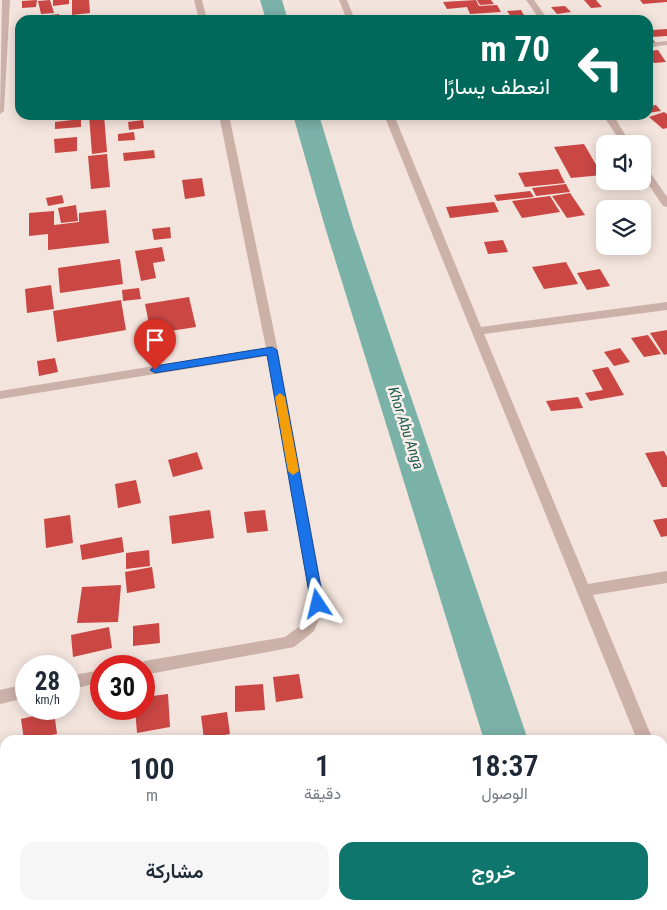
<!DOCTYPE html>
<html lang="ar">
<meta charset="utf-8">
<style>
body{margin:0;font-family:"Roboto Condensed",Vazirmatn,sans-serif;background:#f6f6f7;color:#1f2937;direction:rtl;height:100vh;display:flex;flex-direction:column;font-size:19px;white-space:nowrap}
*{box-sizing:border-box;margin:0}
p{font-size:16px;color:#747a83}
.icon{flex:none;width:28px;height:28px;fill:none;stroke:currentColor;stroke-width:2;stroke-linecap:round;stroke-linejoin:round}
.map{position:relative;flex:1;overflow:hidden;direction:ltr}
.drawer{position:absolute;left:0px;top:735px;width:668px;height:175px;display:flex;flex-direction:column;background:#fff;border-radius:15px 15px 0 0;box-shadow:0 2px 12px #0003;direction:rtl}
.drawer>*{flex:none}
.guide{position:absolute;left:15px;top:15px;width:638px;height:105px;border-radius:15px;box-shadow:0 2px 12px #0003;direction:rtl;background:#00695c;color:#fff;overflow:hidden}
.fabs{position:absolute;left:596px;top:135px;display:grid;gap:10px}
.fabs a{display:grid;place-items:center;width:55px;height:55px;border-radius:10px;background:#fff;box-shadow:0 2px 12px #0003;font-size:25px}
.speed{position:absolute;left:15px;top:655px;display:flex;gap:10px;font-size:25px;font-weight:700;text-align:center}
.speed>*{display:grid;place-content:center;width:65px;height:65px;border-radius:50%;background:#fff;box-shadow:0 2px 12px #0003;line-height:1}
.speed small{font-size:12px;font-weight:400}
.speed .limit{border:8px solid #d22;background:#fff;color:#111}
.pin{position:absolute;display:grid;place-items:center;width:42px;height:42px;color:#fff;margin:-51px -21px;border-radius:50% 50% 50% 0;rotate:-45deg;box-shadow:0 0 5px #0007}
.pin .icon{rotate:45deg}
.me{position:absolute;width:55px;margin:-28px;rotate:350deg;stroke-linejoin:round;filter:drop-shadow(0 0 4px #0008)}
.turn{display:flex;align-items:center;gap:18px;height:105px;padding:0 20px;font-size:22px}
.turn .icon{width:65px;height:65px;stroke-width:2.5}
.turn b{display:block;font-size:35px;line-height:42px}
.eta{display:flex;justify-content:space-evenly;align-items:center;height:85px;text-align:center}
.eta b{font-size:30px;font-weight:600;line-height:35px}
.primary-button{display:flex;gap:10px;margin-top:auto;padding:10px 20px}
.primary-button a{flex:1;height:58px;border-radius:15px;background:#0f766e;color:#fff;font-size:20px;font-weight:600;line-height:58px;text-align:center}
.primary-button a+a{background:#f6f6f7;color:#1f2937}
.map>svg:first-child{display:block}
</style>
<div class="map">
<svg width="667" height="910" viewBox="0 0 667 910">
<rect width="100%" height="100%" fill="#f3e4dd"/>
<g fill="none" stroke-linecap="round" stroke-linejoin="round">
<g fill="#7bb2a8" fill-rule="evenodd">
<path d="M260,0H282L288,20H266Z"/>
<path d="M293,115H319L353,227L528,740H484L325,227Z"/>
<path d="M535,905H583L585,910H537Z"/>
</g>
</g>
<g fill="#ca4744">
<path d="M37,0L36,7L22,8V1Z"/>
<path d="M50,0L54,13L41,14L38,1Z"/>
<path d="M53,0H69V4L53,6Z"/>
<path d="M72,0H89L90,13L72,15Z"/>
<path d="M476,0L479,6L497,5L501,12L470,14L467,7L447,9L443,2Z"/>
<path d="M477,0H491L494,4L480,5Z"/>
<path d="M584,0H596L602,7L591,8Z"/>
<path d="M640,0H667V2L643,4Z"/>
<path d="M565,6L571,12L557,14L551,7Z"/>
<path d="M521,10L525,17L512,18L507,11Z"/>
<path d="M59,14L60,20H41V16Z"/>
<path d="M648,25L652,30L667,29V36L651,37L658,46L648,47Z"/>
<path d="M658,50L666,62L654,63L648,54V51Z"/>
<path d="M656,105L661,111L648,113V106Z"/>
<path d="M664,112L667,114V128L663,129L649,117Z"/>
<path d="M89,115H104L107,152L92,154Z"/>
<path d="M106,115H131L132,116L106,119Z"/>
<path d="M81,119V127L55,129V122Z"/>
<path d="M143,120L144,128L129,130L128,122Z"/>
<path d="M134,132L135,140L118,141V134Z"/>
<path d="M77,137V151L55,153L54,139Z"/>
<path d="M584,144L602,175L571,178L554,147Z"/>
<path d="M154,150L155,158L124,161L123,153Z"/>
<path d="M107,154L110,187L91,189L88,156Z"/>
<path d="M558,169L565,183L525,187L518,173Z"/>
<path d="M202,178L205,196L185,199L182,180Z"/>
<path d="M566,184L570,192L536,196L532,188Z"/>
<path d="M530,191L534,197L497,201L494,195Z"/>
<path d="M570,193L585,215L567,218L552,196Z"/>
<path d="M62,195L64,203L48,206L46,198Z"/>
<path d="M550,196L560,212L522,218L512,201Z"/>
<path d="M494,202L499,212L450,218L446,207Z"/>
<path d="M76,205L78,221L61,223L58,208Z"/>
<path d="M106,210L109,243L48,250V234L29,236V213L54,211V225L79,222V213Z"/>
<path d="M170,227L171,238L154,240L152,229Z"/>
<path d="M503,240L508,252L488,254L484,242Z"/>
<path d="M162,247L165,261L153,263L156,278L141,281L135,251Z"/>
<path d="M120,259L123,284L60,293L58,268Z"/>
<path d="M566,262L578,284L544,289L532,267Z"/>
<path d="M600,269L610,286L587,290L577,273Z"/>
<path d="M51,285L54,309L27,313L25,289Z"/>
<path d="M139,288L141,299L123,301L122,290Z"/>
<path d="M189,297L196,327L151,334L145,304Z"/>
<path d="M121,300L126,330L57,342L53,311Z"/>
<path d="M667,330V354L664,355L650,333Z"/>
<path d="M648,335L661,354L644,357L631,338Z"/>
<path d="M167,337L169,355L145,358L144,340Z"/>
<path d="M620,348L630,362L614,366L604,352Z"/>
<path d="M55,358L58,372L39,376L37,361Z"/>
<path d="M608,367L624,395L590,401L585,393L603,390L592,370Z"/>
<path d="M578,397L583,408L551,411L546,401Z"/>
<path d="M664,451L667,457V487H662L645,453Z"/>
<path d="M197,452L203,469L173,477L168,460Z"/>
<path d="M136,480L141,503L118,508L115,484Z"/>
<path d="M210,510L214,538L172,544L169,516Z"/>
<path d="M265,510L268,531L247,533L244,512Z"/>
<path d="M70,515L73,543L46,548L44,519Z"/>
<path d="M667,518V536L661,537L653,520Z"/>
<path d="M122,537L124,552L82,560L80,545Z"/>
<path d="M149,550L150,566L126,569V553Z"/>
<path d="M152,567L155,588L127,593L125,572Z"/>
<path d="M121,585L118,622L77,623L82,587Z"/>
<path d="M159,623L160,643L133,646V626Z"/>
<path d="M109,627L112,648L73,657L71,635Z"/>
<path d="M299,674L303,698L276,702L273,677Z"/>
<path d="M263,684L265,710L235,712V686Z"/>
<path d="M168,694L170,727L137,733L135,709H144V697Z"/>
<path d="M54,711L57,734L24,740L21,719Z"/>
<path d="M227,712L230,734L204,739L201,716Z"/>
<path d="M188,905H220L221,910H189Z"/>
<path d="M233,905H279L280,910H233Z"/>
</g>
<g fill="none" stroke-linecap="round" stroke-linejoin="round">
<g fill="#ccb1a8" fill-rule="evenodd">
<path d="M2,0H10L4,111L0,114Z"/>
<path d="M194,0H202L207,20H199Z"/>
<path d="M339,0H347L355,20H347Z"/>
<path d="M526,0H534L548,20H540Z"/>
<path d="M667,41V45L648,47V43Z"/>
<path d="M219,115H229L278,351L325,605L314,631L294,647L144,675V666H137L144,661L285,637L304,623L311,605L267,356L0,399V391L266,348Z"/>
<path d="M384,115H394L481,327L667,302V310L484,334L588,584L667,571V583L593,595L653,740H637Z"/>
<path d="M603,115H613L631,144H622Z"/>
<path d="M642,164L645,165L667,197V207L663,206L642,175Z"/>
<path d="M101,670V682L69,690V676Z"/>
<path d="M26,684V698L0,704V690Z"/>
<path d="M662,776L667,777V802L662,800Z"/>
</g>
</g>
<path fill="#1a73e8" stroke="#114b97" d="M272,347L277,350L324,604L318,610L311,604L267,355L155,373L150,370L155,366Z"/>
<path fill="#f59e0b" d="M280,393L285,397L299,471L293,475L288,471L275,397Z"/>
<g text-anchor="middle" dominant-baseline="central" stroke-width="5" stroke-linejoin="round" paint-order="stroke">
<g font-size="15" font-style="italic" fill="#1c5c52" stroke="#fbefea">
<text transform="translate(406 428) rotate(72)">Khor Abu Anga</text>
</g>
</g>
</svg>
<div class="fabs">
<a><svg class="icon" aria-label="sound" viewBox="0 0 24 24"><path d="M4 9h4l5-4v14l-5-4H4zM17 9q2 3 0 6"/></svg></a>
<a><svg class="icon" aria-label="layers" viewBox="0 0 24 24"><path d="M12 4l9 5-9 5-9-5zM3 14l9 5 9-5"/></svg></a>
</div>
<div class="speed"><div>28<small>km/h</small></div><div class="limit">30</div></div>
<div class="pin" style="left:155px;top:370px;background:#d93025"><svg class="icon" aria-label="arrive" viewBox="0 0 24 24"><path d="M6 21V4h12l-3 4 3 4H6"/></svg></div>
<svg class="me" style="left:318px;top:604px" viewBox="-20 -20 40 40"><path d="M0-17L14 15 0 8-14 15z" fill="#1a73e8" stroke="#fff" stroke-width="4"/></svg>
<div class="guide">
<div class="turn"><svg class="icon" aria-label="left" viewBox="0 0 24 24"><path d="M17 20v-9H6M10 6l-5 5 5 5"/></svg><div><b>70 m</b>انعطف يسارًا</div></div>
</div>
<section class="drawer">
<div class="eta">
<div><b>18:37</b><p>الوصول</p></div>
<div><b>1</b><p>دقيقة</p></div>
<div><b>100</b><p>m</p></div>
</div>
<div class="primary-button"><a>خروج</a><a>مشاركة</a></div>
</section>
</div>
